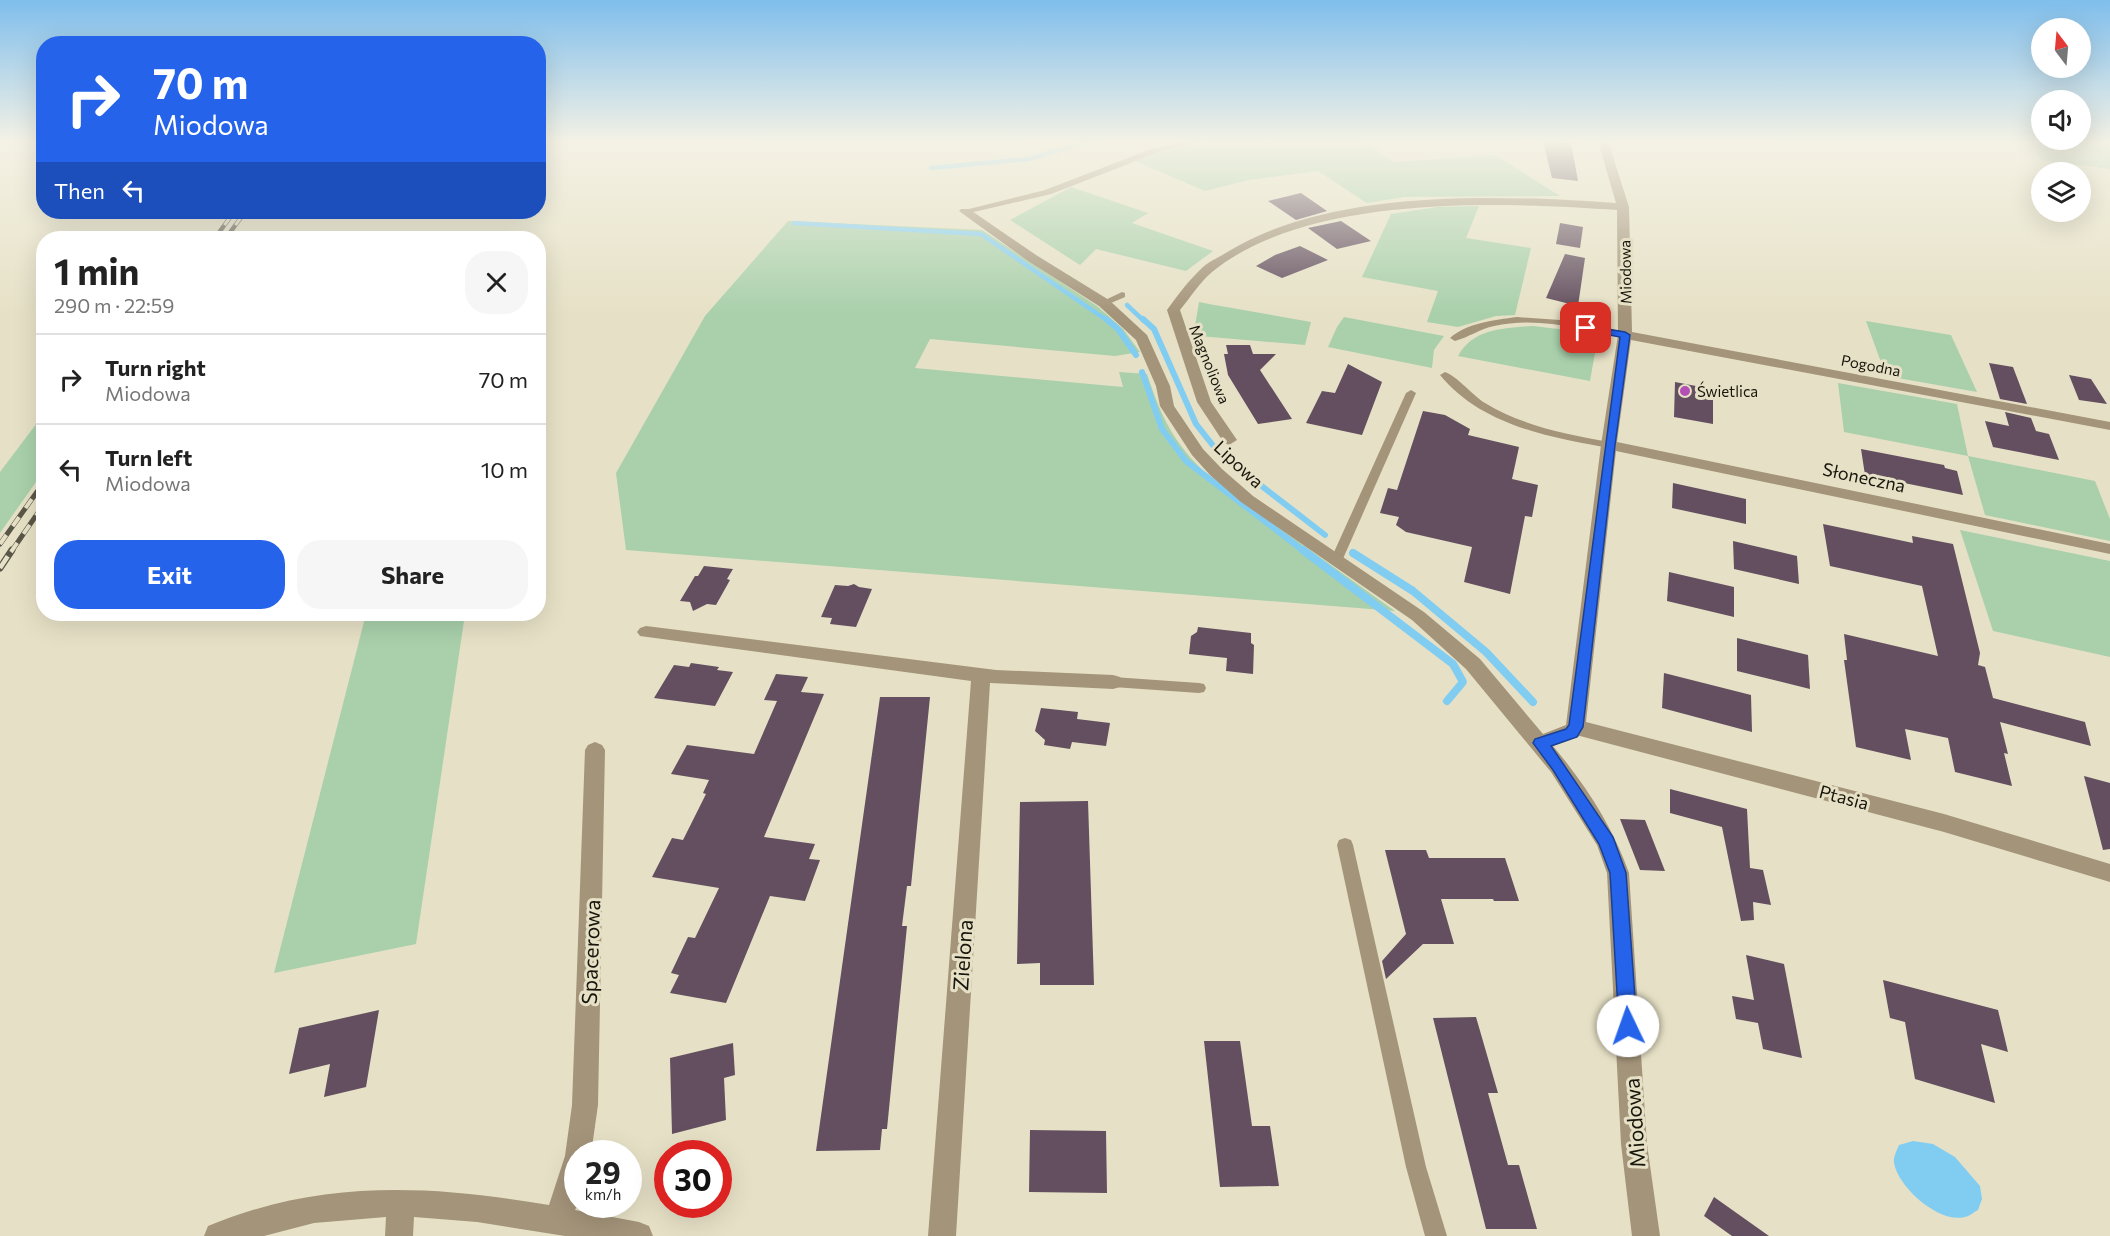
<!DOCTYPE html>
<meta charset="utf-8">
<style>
body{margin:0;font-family:Commissioner,sans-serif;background:#f6f6f6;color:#222;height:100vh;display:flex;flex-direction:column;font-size:22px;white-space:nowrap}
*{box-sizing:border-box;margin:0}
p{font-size:20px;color:#767676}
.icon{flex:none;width:33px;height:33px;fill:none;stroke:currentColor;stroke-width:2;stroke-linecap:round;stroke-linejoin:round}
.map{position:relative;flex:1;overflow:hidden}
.details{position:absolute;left:36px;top:231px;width:510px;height:390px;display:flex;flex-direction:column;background:#fff;border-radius:24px;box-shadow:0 6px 24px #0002}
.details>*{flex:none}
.top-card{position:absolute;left:36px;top:36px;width:510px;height:183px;border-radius:24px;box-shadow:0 6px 24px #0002;background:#2563eb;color:#fff;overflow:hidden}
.needle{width:39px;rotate:344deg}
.tools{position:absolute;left:2031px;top:18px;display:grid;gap:12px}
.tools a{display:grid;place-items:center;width:60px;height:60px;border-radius:50%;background:#fff;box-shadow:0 6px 24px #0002;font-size:30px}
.speed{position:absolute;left:564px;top:1140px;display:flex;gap:12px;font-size:30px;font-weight:700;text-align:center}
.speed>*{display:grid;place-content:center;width:78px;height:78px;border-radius:50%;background:#fff;box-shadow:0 6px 24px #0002;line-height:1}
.speed small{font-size:15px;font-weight:400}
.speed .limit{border:9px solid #d22;background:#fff;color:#111}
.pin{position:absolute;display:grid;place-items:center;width:51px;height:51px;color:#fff;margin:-26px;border-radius:12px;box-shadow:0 3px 9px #0006}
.me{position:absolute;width:66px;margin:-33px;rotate:357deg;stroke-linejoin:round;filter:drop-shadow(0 0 4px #0008)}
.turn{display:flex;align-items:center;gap:21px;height:126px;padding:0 18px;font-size:27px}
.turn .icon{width:78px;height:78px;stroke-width:2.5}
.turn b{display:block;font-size:42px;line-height:51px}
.then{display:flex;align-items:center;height:57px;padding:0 18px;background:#0003;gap:12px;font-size:22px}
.round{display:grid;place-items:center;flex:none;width:63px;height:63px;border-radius:24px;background:#f6f6f6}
.head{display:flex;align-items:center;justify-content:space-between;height:102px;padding:0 18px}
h1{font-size:36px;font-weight:700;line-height:45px}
.cta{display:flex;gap:12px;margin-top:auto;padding:12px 18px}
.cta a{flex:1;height:69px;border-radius:24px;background:#2563eb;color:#fff;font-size:24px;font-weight:700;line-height:69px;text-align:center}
.cta a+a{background:#f6f6f6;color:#222}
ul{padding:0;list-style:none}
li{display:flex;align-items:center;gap:18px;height:90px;padding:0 18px;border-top:2px solid #e0e0e0}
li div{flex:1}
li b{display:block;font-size:22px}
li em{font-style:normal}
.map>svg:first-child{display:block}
</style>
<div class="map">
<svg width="2110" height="1236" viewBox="0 0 2110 1236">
<rect width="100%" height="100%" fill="#e6e1c6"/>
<g fill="#a9d0ab">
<path d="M1216,141H1364L1393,162L1495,155L1560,196L1404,197L1367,203L1318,171L1249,180L1205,191L1135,161L1161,152Z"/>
<path d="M2029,141H2110V169L2042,160Z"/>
<path d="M1071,187L1148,213L1132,223L1213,251L1186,271L1096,249L1080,265L1010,220Z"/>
<path d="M1479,206L1466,238L1531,248L1515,315L1496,316L1458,327L1427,322L1438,291L1362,277L1391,214L1437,207Z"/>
<path d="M788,221L982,230L1097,306L1123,329L1140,352L1115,356L930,339L915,368L1123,387L1119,372L1147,374C1163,423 1177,448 1215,482L1395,611L626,550L616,473L705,316Z"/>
<path d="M1199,302L1209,304L1311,322L1305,345L1199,336L1195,326Z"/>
<path d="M1344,317L1444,336L1434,350L1432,368L1328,347L1337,327Z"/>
<path d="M1866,321L1951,335L1977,392L1886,376Z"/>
<path d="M1533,326L1583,332L1597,342L1590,381L1458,356C1473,328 1505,328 1533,326Z"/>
<path d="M1838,383L1957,404L1968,456L2095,481L2110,519V541L1985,515L1968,456L1844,432Z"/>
<path d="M43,415V472L0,533V472Z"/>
<path d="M1960,530L2110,561V657L1993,631Z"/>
<path d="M366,614H465L416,944L274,973Z"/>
</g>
<path fill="#81cdf2" d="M1913,1141L1933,1144L1955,1157L1980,1186L1982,1199L1978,1210C1974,1212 1970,1216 1965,1217C1939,1224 1898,1187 1894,1163C1893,1157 1897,1150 1899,1145Z"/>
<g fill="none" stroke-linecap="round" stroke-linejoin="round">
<g stroke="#81cdf2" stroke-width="4.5">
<path d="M931,168L1029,159L1091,141"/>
<path d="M794,223L981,234L1108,321"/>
<path d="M1127,305L1144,321"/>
</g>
<g stroke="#81cdf2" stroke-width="6">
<path d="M1106,319L1118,329L1136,355"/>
<path d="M1143,319L1154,329L1196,424L1219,453L1325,535"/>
<path d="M1142,372L1162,429L1186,461L1305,552"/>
</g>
<g stroke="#81cdf2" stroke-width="8">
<path d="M1303,550L1453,664L1463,682L1447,701"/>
<path d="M1353,553L1413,591L1486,652L1533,702"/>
</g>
</g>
<g fill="#634f5f">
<path d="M1543,141L1571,143L1578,181L1552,178Z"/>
<path d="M1301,193L1327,211L1296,220L1268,201Z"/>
<path d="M1341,221L1371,241L1337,249L1308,228Z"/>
<path d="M1560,223L1583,227L1580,248L1556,244Z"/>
<path d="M1300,246L1328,260L1282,278L1256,266L1275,255Z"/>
<path d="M1565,254L1585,258L1578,306L1546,298Z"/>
<path d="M1226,345H1250L1253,354H1276L1260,370L1292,419L1258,424L1228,375L1224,354H1228Z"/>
<path d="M1989,363L2013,367L2027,404L2000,399Z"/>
<path d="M1348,364L1382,382L1362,435L1306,423L1322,391L1335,393Z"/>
<path d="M2069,375L2091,379L2107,404L2079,400Z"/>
<path d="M1675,382L1696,386V391L1703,392V396L1713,397V424L1674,417Z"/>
<path d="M1423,411L1445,415L1470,429L1468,435L1519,447L1512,479L1538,485L1532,517L1525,516L1510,594L1464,582L1472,547L1406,532L1396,525L1399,517L1380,513L1388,488L1397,490Z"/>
<path d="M2005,412L2031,418L2036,431L2049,434L2059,460L1993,447L1985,421L2009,426Z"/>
<path d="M1861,449L1944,465L1945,468L1957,471L1963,495L1865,475Z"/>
<path d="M1673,483L1746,499V524L1672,508Z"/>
<path d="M1823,524L1913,543L1912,536L1953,544L1980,653L1978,665L1985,667L1993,698L2085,722L2091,746L2000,722L2008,754L2004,753L2012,786L1955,772L1948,738L1905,729L1911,760L1856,747L1844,660H1847L1844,634L1938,656L1922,586L1830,566Z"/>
<path d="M1733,541L1797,556L1799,584L1734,569Z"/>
<path d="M704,566L733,569L727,579L730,580L716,605L707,604L693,611L690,602L680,601L695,576H698Z"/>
<path d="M1669,572L1734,587V617L1667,601Z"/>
<path d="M854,584L859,587L872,589L856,627L830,624L832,618L821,617L835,585L848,586Z"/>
<path d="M1198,627L1251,633V643L1254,645L1253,674L1226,671L1227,658L1189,654L1191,636L1197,632Z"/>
<path d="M1737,638L1808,655L1810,689L1737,671Z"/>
<path d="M691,663L719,667L717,670L733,672L715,706L654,698L674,665L689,667Z"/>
<path d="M1664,673L1751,695L1752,732L1662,708Z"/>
<path d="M776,674L808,677L801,692L824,694L764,837L815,844L809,859L820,860L805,901L770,896L726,1003L670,993L679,975L671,973L688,937L695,938L719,888L652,877L672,838L683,840L706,794L703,793L709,780L671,774L687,745L754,754L777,701L764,700Z"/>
<path d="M880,697H930L911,886H907L902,926H907L887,1129H882L880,1150L816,1151Z"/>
<path d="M1041,708L1078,712L1077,719L1110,723L1106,746L1072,742L1070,749L1044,745L1045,740L1035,731Z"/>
<path d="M2084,776L2110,783V849L2103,850Z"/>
<path d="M1670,789L1747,809L1750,868L1763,870L1771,905L1753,902L1754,920L1741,921L1722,827L1670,813Z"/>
<path d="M1088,801L1094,985H1040V963L1017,964L1020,802Z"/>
<path d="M1620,819L1645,820L1665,871L1640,870Z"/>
<path d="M1385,850H1426L1429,858H1505L1519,901H1494L1493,899H1441L1454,944H1423L1386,979L1382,961L1406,934Z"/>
<path d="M1746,955L1784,964L1802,1058L1763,1049L1758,1023L1736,1019L1732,996L1754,1000Z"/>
<path d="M1883,980L1998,1010L2008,1052L1981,1044L1995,1103L1915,1079L1905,1022L1890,1018Z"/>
<path d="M379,1010L366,1087L324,1097L330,1064L289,1074L299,1028Z"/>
<path d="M1476,1017L1498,1093H1488L1508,1165H1519L1537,1229H1486L1433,1018Z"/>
<path d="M1204,1041H1240L1252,1126H1270L1279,1186L1220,1187Z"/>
<path d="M733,1043L735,1075L724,1078L726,1120L672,1134L670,1058Z"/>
<path d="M1030,1130L1106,1131L1107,1193L1029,1192Z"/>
<path d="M1714,1197L1769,1236H1732L1704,1216Z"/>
</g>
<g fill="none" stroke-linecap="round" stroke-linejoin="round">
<g fill="#a4947a" fill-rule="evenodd">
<path d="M1192,141H1207L1159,152L1051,194L965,214L961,211L1045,190L1154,148Z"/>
<path d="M1122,292L1125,293V297L1104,306L1099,303Z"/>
<path d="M1517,317L1560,320L1625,332L1630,335L1625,338C1583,329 1537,316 1494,326C1480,329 1469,337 1455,341L1450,338C1467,323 1494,320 1517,317Z"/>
<path d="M1445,372C1457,376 1472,395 1485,403C1523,426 1566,434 1609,442L1615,445L1609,448C1548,437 1481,425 1440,375Z"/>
<path d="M1411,390L1416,393L1342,561L1336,565L1331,564L1330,561L1406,393Z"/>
<path d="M1113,677L1199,683L1204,684L1206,688L1204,692L1199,693L1113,687L1108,686L1106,682L1108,678Z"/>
<path d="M1345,838L1351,840L1353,845L1426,1167L1447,1236H1425L1406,1167L1337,845L1339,840Z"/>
</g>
<g fill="#a4947a" fill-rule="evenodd">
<path d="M1598,141H1608L1629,207L1632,332L2110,422V430L1631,340L1617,442L2110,544V554L1616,451L1586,722L1944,814L2110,864V882L1944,832L1580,736L1553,746C1585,784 1613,827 1629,873L1647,1144L1660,1236H1632L1621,1144L1607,873L1597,845L1551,772L1466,669L1412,620L1241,502L1210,475L1192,455L1160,406L1156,386L1136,340L1099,306L1028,261L959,211L961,209H969L1036,255L1109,300L1147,335L1170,386L1174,406L1203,449L1222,469L1253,496L1424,612L1480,659L1543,734L1566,725L1601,445L1618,335L1617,210C1500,202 1307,194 1212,272C1200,282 1190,298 1180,310L1211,402L1237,440L1229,445L1224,443L1197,402L1167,310C1177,296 1189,280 1202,268C1209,261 1220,257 1229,251C1333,188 1498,195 1616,203Z"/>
<path d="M646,626L996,670L1113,675L1120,677L1123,682L1120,687L1113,689L990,683L956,1236H928L971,681L640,636L637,632L640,628Z"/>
<path d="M595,742L602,745L605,750L598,1105L591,1154H578V1204L575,1210L639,1222L649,1226L653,1236H565L477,1222L414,1217L413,1236H385L386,1217L314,1223L264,1236H204L208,1226C321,1179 431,1185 549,1205L565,1156L572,1105L585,750L588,745Z"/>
</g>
<g stroke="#5a5748" stroke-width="4.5">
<g id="rail-far2">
<path d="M215,238L234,212"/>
<path d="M226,238L245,212"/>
</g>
</g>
<g stroke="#5a5748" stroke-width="5">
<g id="rail-far1">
<path d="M0,544L44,482"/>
<path d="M11,552L44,504"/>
</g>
</g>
<g stroke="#5a5748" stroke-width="7">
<path id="rail" d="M0,568L12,550"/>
</g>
<use href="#rail-far2" stroke="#e6e1c6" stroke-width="3" stroke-dasharray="8" stroke-linecap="butt"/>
<use href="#rail-far1" stroke="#e6e1c6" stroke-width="4" stroke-dasharray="11" stroke-linecap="butt"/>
<use href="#rail" stroke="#e6e1c6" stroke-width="4.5" stroke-dasharray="14" stroke-linecap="butt"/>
</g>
<linearGradient id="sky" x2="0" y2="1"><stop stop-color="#7fbeec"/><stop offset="0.45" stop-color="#f4f2e5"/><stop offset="1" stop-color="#f4f2e5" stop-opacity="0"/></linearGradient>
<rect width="2110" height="314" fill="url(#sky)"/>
<path fill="#2563eb" stroke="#184099" stroke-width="1.5" d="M1583,325L1625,332L1630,335L1615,445L1583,727L1577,737L1551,746L1613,837L1626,873L1637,1026L1635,1032L1628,1034L1621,1032L1619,1026L1610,873L1599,844L1553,770L1533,743L1535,739L1566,729L1569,725L1620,337L1583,330Z"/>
<circle fill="#b44fb5" stroke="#e6e1c6" stroke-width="2" cx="1685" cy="391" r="6"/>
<g text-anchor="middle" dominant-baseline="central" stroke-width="6" stroke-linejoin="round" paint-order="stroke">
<g font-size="15" fill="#18160c" stroke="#e6e1c6">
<text transform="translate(1625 272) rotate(-91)">Miodowa</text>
<text transform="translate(1210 364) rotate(68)">Magnoliowa</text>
<text transform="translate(1871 365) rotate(11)">Pogodna</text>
</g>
<g font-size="15" fill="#18160c" stroke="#e6e1c6" text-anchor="start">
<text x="1697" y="391">Świetlica</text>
</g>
<g font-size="18" fill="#18160c" stroke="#e6e1c6">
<text transform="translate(1239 464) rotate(43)">Lipowa</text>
<text transform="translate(1864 477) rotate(12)">Słoneczna</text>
<text transform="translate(1844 797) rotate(15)">Ptasia</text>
</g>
<g font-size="21" fill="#18160c" stroke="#e6e1c6">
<text transform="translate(590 952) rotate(-88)">Spacerowa</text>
<text transform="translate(962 955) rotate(-86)">Zielona</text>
<text transform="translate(1634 1123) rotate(-94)">Miodowa</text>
</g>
</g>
</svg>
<div class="tools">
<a><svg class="needle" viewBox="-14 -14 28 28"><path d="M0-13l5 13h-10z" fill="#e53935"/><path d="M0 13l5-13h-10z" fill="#767676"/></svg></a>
<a><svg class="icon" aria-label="sound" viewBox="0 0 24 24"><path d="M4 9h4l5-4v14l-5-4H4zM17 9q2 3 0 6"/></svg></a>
<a><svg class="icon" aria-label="layers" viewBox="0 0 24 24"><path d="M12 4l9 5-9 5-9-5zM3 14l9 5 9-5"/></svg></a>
</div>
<div class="speed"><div>29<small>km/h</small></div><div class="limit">30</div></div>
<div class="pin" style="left:1586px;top:328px;background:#d93025"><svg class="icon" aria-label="arrive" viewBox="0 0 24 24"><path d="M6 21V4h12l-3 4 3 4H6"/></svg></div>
<svg class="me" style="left:1628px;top:1026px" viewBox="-20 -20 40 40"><circle r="19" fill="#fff"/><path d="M0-13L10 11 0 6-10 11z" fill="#2563eb"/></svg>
<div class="top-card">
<div class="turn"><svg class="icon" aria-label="right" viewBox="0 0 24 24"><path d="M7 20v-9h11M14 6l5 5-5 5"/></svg><div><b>70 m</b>Miodowa</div></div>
<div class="then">Then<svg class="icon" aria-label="left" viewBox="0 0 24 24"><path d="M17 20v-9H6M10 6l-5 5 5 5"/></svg></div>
</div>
<section class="details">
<div class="head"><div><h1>1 min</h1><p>290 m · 22:59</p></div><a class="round"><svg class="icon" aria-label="close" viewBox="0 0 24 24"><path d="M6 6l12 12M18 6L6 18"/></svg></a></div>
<ul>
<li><svg class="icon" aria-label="right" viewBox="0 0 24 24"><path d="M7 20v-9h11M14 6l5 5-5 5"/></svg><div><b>Turn right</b><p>Miodowa</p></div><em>70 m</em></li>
<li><svg class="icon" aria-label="left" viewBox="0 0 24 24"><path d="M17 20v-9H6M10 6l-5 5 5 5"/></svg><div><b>Turn left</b><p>Miodowa</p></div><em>10 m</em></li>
</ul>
<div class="cta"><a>Exit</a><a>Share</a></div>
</section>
</div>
